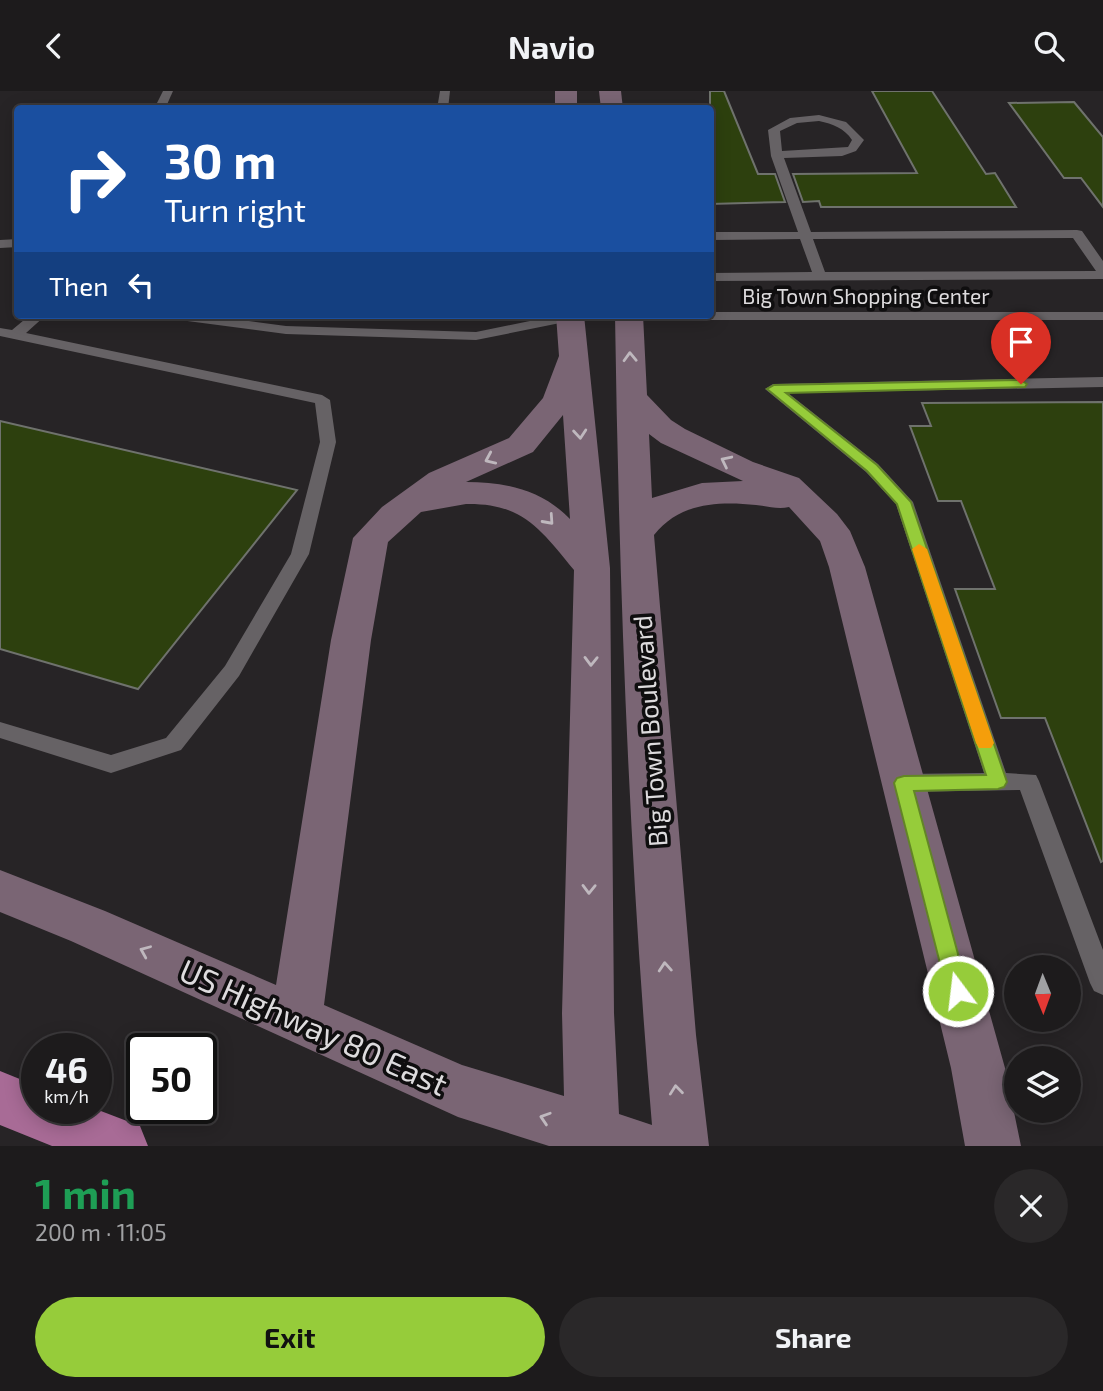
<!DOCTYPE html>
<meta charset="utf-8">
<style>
body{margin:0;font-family:"Exo 2",sans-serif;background:#2a2829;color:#f1f3f6;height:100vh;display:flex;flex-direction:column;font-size:26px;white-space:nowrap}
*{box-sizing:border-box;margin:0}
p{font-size:23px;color:#a0a1a3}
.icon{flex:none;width:38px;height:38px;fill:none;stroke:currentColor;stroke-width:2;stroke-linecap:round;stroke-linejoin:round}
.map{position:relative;height:1055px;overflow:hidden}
.panel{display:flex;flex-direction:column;background:#1d1b1c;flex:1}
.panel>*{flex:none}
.top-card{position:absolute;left:14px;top:14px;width:700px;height:214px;border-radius:7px;box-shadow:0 4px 18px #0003,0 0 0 2px #3b393b;background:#1a4fa0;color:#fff;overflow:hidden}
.needle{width:46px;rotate:179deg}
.fabs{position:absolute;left:1004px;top:864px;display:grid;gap:14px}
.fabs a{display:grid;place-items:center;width:77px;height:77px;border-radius:50%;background:#1d1b1c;box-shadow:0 4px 18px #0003,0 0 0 2px #3b393b;font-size:35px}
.speed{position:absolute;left:21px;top:942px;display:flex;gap:14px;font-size:35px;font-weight:700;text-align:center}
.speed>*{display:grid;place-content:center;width:91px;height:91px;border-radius:50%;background:#1d1b1c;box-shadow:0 4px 18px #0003,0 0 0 2px #3b393b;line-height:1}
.speed small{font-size:18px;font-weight:400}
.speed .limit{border:4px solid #111;border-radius:10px;background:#fff;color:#111}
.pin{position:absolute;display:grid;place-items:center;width:60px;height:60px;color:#fff;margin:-72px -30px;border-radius:50% 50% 50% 0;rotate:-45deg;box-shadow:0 0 7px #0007}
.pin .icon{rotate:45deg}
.me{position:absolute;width:77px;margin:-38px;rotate:345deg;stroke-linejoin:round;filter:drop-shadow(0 0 5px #0008)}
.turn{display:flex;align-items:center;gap:24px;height:147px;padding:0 35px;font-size:32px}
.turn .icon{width:91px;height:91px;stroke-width:2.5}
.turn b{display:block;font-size:49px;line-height:60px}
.then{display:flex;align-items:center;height:66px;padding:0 35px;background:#0003;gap:14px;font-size:26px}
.round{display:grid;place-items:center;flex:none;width:74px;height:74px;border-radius:37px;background:#2a2829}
.overview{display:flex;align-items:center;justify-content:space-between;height:119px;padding:0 35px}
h1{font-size:42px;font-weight:700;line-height:52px;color:#1e9e55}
.button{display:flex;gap:14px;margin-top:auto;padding:14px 35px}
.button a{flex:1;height:80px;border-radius:42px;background:#96cc3a;color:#111;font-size:28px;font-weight:700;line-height:80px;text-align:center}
.button a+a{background:#2a2829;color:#f1f3f6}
header{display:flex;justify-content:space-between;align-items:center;height:91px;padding:0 35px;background:#1d1b1c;font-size:32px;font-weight:700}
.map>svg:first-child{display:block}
</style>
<header><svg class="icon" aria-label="back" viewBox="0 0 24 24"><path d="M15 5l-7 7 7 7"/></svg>Navio<svg class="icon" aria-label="search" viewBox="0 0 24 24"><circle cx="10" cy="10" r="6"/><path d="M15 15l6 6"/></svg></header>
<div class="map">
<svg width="1103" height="1055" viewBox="0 0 1103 1055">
<rect width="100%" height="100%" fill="#272426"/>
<g fill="#2d400e" stroke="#6f726d" stroke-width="2">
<path d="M710,0H724L758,83H775L785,111L710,113Z"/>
<path d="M872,0H932L986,83L995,82L1016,116H821L819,110L803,111L793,83L917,82Z"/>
<path d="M1074,11L1103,46V116L1081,87H1064L1009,12Z"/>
<path d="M1103,311V770L1101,771L1045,627H1001L955,498H995L961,410H938L910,335H931L922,312Z"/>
<path d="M0,330L297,399L138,598L0,558Z"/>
</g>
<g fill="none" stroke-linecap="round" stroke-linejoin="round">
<g fill="#666265" fill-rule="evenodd">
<path d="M163,0H173L165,18H154Z"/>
<path d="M440,0H450L448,18H437Z"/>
<path d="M819,24L846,31L864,49L856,60L842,65L784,67L811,141L1077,139L1082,140L1103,170V188L710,190V182L812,181L800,148L710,149V141H798L771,65L768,39L790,27ZM819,30C833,33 844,37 852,49L848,56L782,60L780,40L797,32ZM1073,147L1096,180L825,181L813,148Z"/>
<path d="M18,148V156L0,157V149Z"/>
<path d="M710,221H1103V229H629L622,225L710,224Z"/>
<path d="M30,224H46L26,242L322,304L330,309L336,351L309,463L239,585L181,659L111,682L0,647V631L111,664L166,647L225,575L291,463L320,351L315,312L0,245V237L12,239Z"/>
<path d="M165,224H205L286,235L476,241L559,224L577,226L570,230L476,249L286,243L172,228Z"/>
<path d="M1103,286V296L788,302L878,373L913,411L1006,682L1036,684L1039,690L1103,859V904L1094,900L1090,892L1020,699L904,701L896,698L893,692L896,686L904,683L984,682L896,413L866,381L765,298L773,293Z"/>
</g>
<g fill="#7a6574" fill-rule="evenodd">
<rect x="555" y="0" width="22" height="18"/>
<path d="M599,0H621L623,18H601Z"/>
<path d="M556,224H584L610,477L614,922L619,1023L652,1034C629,765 619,494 615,224H643L647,304L671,329L685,338L753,371L799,387L837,423L850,440L865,476L1005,977L1021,1055H965L951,977L829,476L820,450L789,416C778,419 767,415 756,414C718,410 679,412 654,444L696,944L709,1055H549L458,1026L71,850L0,821V779L105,820L276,894L331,549L353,447L382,416L429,382L509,347L543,307L559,265ZM563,324L570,428C542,399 506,391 466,391L533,361ZM649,343L661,352L743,390L702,392L652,407ZM466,413C523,412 540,438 574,479L562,922L564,1005L462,974L324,914L371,549L388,451L421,421Z"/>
</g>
<path fill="#a86b96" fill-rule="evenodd" d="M0,980L37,995V1017H93L140,1035L148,1055H52L0,1034Z"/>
</g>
<defs><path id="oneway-chevron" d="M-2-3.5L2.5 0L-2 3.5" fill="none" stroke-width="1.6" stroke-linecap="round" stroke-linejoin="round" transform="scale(1.75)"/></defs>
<g stroke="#bfb8be">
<use href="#oneway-chevron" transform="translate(630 266) rotate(-92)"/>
<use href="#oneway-chevron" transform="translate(580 343) rotate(85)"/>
<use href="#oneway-chevron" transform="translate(490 368) rotate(156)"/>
<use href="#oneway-chevron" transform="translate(726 370) rotate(-154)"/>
<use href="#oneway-chevron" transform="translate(549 429) rotate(48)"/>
<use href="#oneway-chevron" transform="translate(591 570) rotate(91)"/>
<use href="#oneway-chevron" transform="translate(589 798) rotate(91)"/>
<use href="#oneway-chevron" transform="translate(145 860) rotate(-157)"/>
<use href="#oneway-chevron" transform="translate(665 876) rotate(-94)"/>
<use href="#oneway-chevron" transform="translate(676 999) rotate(-96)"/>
<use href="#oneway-chevron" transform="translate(545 1027) rotate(-162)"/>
</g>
<path fill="#96cc3a" stroke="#628526" stroke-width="2" d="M1021,289L1027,293L1025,296L786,302L877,374L911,411L1007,691L1004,696L998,698L914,700L968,900L965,906L958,909L950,906L947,900L894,692L897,687L904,685L986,684L897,413L867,380L767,298L774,294Z"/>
<path fill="#f59e0b" d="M919,453L927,458L994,652L991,657H979L976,652L912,458Z"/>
<g text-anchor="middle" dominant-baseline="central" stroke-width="7" stroke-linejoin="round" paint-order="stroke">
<g font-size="21" fill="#dddbdd" stroke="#0f0e0f">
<text x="866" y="204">Big Town Shopping Center</text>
</g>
<g font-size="26" fill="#dddbdd" stroke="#0f0e0f">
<text transform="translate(649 640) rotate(-94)">Big Town Boulevard</text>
</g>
<g font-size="32" fill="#dddbdd" stroke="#0f0e0f">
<text transform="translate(314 935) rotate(24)">US Highway 80 East</text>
</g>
</g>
</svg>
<div class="fabs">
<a><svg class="needle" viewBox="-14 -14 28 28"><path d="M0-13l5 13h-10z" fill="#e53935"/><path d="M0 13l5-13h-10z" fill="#a0a1a3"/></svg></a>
<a><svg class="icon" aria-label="layers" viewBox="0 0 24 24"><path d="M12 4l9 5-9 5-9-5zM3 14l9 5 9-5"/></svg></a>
</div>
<div class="speed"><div>46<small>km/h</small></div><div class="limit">50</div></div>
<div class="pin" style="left:1021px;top:293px;background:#d93025"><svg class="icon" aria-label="arrive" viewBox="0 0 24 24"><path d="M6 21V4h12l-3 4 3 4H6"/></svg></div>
<svg class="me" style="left:958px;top:900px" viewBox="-20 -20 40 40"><circle r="17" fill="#96cc3a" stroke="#fff" stroke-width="3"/><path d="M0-11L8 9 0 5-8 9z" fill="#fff"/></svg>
<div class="top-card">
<div class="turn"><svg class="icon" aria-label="right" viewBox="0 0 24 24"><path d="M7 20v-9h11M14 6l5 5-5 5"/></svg><div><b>30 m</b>Turn right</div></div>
<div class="then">Then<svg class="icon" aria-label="left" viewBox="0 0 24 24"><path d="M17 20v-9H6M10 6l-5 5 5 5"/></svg></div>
</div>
</div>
<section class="panel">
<div class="overview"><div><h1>1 min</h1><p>200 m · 11:05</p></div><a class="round"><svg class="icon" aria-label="close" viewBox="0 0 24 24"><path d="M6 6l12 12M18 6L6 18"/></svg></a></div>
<div class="button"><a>Exit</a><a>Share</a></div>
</section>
